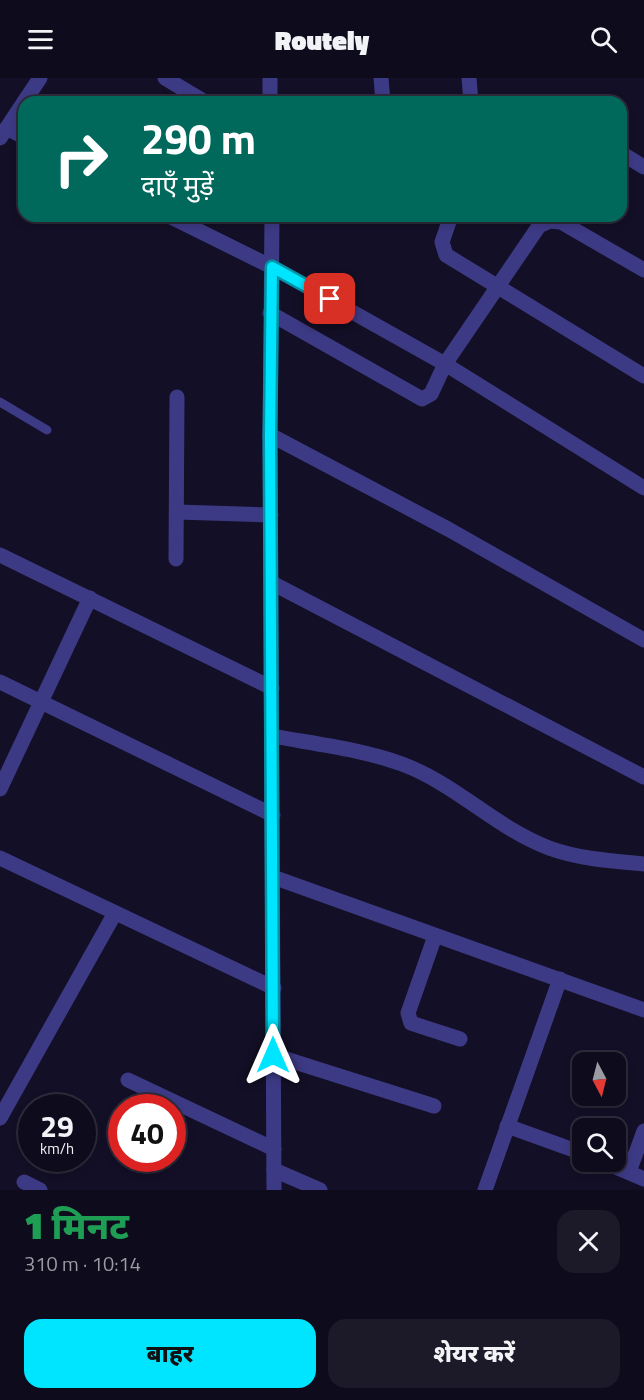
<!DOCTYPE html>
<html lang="hi">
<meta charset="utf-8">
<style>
body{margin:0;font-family:"Titillium Web","Noto Sans Devanagari",sans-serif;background:#1c1929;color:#f1f3f6;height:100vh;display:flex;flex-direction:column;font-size:22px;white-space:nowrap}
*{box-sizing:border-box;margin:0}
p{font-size:20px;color:#9b9ba3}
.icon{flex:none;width:33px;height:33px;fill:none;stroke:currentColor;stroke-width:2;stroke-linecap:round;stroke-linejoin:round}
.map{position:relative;height:1112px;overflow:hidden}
.panel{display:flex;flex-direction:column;background:#0e0b1c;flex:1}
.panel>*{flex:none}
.guide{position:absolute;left:18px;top:18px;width:609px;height:126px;border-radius:18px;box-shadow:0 3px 9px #0003,0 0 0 2px #2e2b3b;background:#00695c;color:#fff;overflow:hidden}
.needle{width:39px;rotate:173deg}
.tools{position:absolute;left:572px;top:974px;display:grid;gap:12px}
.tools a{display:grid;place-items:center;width:54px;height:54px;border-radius:12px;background:#0e0b1c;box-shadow:0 3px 9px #0003,0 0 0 2px #2e2b3b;font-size:30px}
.speed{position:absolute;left:18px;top:1016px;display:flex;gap:12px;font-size:30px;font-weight:700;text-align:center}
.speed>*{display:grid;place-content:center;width:78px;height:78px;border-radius:50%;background:#0e0b1c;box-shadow:0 3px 9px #0003,0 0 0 2px #2e2b3b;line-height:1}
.speed small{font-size:15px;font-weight:400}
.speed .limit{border:9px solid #d22;background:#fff;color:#111}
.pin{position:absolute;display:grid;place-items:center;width:51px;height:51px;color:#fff;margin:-26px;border-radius:12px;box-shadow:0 3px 9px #0006}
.me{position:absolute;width:66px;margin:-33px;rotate:0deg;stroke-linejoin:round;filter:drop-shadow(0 0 4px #0008)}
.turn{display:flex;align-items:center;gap:21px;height:126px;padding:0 24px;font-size:27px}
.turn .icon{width:78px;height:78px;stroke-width:2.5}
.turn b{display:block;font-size:42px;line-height:51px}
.round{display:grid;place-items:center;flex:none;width:63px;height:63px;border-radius:18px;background:#1c1929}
.summary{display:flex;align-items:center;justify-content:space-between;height:102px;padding:0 24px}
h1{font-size:36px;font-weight:800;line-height:45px;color:#1e9e55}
.cta{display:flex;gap:12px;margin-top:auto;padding:12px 24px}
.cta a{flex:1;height:69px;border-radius:18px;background:#00e5ff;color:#111;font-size:24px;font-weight:800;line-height:69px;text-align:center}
.cta a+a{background:#1c1929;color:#f1f3f6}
header{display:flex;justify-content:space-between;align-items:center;height:78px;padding:0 24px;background:#0e0b1c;font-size:27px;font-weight:800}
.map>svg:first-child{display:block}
</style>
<header><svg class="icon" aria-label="menu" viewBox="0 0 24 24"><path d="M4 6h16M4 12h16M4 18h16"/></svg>Routely<svg class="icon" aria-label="search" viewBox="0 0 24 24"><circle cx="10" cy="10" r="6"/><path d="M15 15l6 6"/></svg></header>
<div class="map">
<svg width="644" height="1112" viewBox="0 0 644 1112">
<rect width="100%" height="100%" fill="#130f26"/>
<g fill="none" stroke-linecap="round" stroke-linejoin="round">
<path stroke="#3d3a85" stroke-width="9" d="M0,324L47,352"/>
<g stroke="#3d3a85" stroke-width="15">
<path d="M165,0L205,24"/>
<path d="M381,0L383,24"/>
<path d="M469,0L471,24"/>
<path d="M24,24L40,0"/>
<path d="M7,50L24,59"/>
<path d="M0,60L24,24"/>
<path d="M621,75L644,89"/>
<path d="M169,138L272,189L445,286L644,410"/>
<path d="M451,138L442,164L446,177L644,298"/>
<path d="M270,235L422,321L431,316L445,286L539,148L550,143L561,144L644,192"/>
<path d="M270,357L448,451L644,562"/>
<path d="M177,434L271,437"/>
<path d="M0,477L272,610"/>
<path d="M176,481L177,319"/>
<path d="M272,505L644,699"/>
<path d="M0,604L273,737"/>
<path d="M272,658C315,666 361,671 402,686C456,706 496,750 549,770C579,781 612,783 644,786"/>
<path d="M0,711L90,520"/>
<path d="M0,780L274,910"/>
<path d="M273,799L644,932"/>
<path d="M435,858L408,935L411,945L460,961"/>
<path d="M273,977L434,1028"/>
<path d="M128,1002L274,1071"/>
<path d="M0,1040L115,835"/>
<path d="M507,1048L582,1075"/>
<path d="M602,1083L644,1101"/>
<path d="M274,1092L320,1112"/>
<path d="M629,1094L644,1053"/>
<path d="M24,1104L40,1112"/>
<path d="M485,1112L560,901"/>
</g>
<g stroke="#3d3a85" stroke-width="15">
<path d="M270,0V24"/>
<path d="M272,138L270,357L274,1112"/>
</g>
</g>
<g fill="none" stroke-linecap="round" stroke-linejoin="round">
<g stroke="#0095a6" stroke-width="15">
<path id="route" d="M273,977L270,357L272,189L330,221"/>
</g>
<use href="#route" stroke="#00e5ff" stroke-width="10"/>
</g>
</svg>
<div class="tools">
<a><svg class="needle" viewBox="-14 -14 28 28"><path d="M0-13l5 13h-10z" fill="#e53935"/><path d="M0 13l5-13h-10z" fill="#9b9ba3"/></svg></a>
<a><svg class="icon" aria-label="search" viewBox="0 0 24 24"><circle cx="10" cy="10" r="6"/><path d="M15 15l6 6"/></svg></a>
</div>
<div class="speed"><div>29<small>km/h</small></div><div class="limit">40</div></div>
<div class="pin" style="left:330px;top:221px;background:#d93025"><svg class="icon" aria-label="arrive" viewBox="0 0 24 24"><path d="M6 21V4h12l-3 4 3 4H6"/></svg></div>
<svg class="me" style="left:273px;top:977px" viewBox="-20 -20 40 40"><path d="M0-17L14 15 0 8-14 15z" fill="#00e5ff" stroke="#fff" stroke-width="4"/></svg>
<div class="guide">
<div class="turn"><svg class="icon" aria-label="right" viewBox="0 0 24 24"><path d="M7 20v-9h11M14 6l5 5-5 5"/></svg><div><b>290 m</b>दाएँ मुड़ें</div></div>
</div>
</div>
<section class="panel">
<div class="summary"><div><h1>1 मिनट</h1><p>310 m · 10:14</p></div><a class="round"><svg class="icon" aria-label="close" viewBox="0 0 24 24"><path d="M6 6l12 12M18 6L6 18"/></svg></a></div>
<div class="cta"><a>बाहर</a><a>शेयर करें</a></div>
</section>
